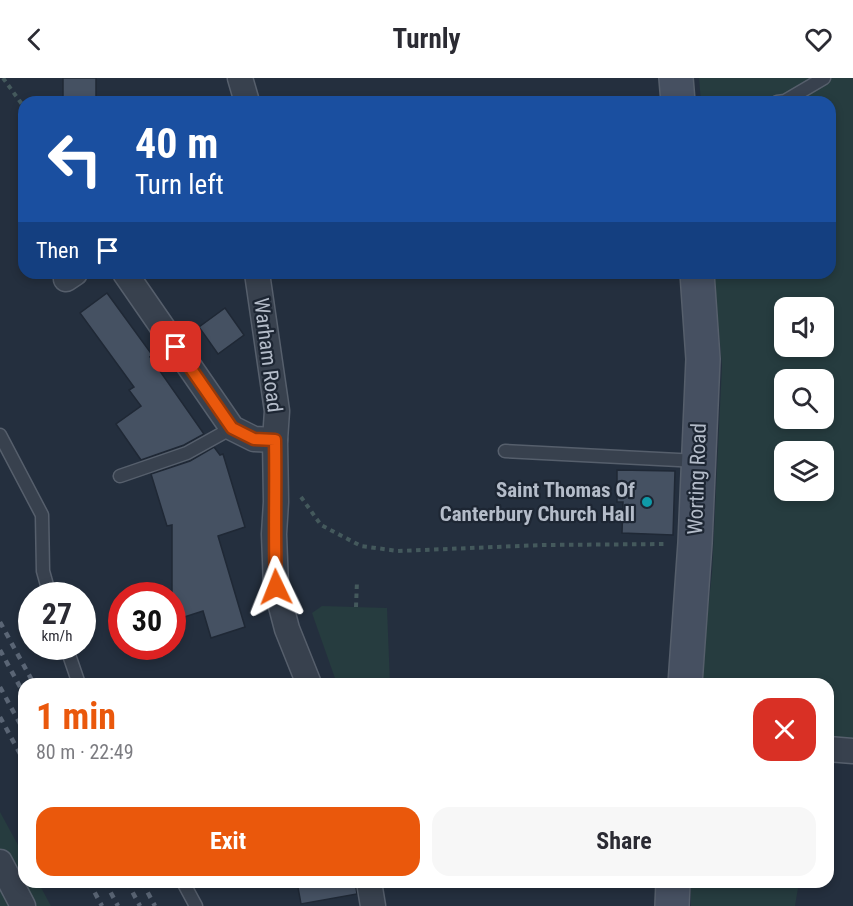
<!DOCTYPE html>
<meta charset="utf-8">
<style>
body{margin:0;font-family:"Roboto Condensed",sans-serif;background:#f7f7f7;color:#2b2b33;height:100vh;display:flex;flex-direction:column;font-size:22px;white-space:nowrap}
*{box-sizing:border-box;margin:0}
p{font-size:20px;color:#7c7c81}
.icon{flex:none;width:33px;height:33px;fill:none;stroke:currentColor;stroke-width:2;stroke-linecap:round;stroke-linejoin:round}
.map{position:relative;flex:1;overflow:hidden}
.details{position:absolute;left:18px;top:600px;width:816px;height:210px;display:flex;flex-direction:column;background:#fff;border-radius:18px;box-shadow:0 3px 9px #0003}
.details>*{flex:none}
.guide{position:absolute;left:18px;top:18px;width:818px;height:183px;border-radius:18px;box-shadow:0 3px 9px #0003;background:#1a4fa0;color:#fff;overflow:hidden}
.fabs{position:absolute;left:774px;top:219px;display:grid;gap:12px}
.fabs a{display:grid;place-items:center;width:60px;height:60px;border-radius:12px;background:#fff;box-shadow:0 3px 9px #0003;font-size:30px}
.speed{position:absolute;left:18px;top:504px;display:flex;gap:12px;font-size:30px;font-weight:700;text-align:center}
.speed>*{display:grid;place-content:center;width:78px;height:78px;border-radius:50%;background:#fff;box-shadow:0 3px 9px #0003;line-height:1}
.speed small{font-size:15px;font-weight:400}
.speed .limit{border:9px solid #d22;background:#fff;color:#111}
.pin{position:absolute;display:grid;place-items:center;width:51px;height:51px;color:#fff;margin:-26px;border-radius:12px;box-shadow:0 3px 9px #0006}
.me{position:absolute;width:66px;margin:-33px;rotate:358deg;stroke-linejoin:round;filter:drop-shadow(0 0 4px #0008)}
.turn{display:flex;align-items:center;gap:21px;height:126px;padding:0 18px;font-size:27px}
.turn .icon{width:78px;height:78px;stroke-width:2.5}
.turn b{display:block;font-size:42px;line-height:51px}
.then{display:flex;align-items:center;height:57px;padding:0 18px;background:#0003;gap:12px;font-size:22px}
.round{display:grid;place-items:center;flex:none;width:63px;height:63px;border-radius:18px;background:#f7f7f7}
.overview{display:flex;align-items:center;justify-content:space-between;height:102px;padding:0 18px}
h1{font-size:36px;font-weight:700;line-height:45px;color:#ea580c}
.action{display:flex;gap:12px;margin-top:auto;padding:12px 18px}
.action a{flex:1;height:69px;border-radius:18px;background:#ea580c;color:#fff;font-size:24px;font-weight:700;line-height:69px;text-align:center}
.action a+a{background:#f7f7f7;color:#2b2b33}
header{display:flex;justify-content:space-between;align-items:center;height:78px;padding:0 18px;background:#fff;font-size:27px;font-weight:700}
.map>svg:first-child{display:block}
</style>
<header><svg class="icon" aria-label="back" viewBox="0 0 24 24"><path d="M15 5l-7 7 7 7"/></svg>Turnly<svg class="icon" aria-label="heart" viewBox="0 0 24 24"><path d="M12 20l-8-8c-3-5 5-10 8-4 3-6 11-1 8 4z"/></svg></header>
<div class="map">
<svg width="853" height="828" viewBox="0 0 853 828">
<rect width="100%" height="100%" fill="#242f3e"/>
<g fill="#263c3f" fill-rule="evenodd">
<path d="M699,0H853V676L828,674V606H700L712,495L722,288L714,195H830V24H701ZM784,230H824V268H784ZM784,302H824V340H784ZM784,374H824V412H784Z"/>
<path d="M322,528L387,530L390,606H337L312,535Z"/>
<path d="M0,734L24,778V804H38L51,828H0Z"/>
<path d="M691,804H799L795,828H691Z"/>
</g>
<g fill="#455162" stroke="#1f2835" stroke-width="1.5">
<rect x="63" y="0" width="33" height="24"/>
<path d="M107,215L153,278L150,279L204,356L184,367L141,382L116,346L141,328L129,312L134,309L80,235Z"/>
<path d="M225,230L244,257L218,276L199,249Z"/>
<path d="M214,369L220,377L223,376L245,449L218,458L245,549L211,560L203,533L172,543V447L167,448L151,396L190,383Z"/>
<path d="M617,392L675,393L673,457L622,455L623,424H617Z"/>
<path d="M297,804H355L357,816L301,826Z"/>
</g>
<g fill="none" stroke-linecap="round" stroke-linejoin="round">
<g stroke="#565f6c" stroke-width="15">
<g id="service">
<path d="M777,24L785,23L824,0"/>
<path d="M0,357L42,437L43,493L50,518"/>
<path d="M505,373L698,383"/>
<path d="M120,398L187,375L232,350"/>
<path d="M66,568L79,606"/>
<path d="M183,804L196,828"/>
</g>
</g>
<g stroke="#565f6c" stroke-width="27">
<g id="minor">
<path d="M240,0L247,24"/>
<path d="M125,195L232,350L254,361L275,362"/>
<path d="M257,195L277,333L275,362L276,424L274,456L276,509L287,551L309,606"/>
<path d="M66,201L75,195"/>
<path d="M828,671L853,673"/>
<path d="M0,784L23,828"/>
<path d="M369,804L373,828"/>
</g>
</g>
<g stroke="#565f6c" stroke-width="36">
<g id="secondary">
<path d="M676,0L678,24"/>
<path d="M685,606L695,465L703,281L697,195"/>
<path d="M672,828L673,804"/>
</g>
</g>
<g stroke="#44595c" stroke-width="4" stroke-dasharray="4.5 4.5" stroke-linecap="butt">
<path d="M3,0L24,29"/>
<path d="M301,419L321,447L361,468L398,473L543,467L667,466"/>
<path d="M356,529L357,503"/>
</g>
<use href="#service" stroke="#38414e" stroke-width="12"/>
<use href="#minor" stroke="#38414e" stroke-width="24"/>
<use href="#secondary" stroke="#465061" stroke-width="33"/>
<g stroke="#5a6575" stroke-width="4.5" stroke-dasharray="6 6" stroke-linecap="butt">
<path d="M0,544L34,606"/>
<path d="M0,572L24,616"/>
<path d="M0,609L24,653"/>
<path d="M0,639L24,683"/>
<path d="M89,804L102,828"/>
<path d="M105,804L118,828"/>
<path d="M127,804L140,828"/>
<path d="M142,804L155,828"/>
</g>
</g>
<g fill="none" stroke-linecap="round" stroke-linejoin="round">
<g stroke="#983908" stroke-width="15">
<path id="route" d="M176,269L232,350L254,361L275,362C276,411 274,460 276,509"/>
</g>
<use href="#route" stroke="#ea580c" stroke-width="10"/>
</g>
<circle fill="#0f9aa8" stroke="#1d2633" stroke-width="2" cx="647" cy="424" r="6"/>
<g text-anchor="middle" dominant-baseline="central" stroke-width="4.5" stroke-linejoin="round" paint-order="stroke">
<g font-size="21" fill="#b4bcc9" stroke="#1d2633">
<text transform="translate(268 277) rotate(83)">Warham Road</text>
<text transform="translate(697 401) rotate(-88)">Worting Road</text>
</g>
<g font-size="21" font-weight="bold" fill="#b4bcc9" stroke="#1d2633" text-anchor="end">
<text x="635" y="412">Saint Thomas Of<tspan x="635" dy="24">Canterbury Church Hall</tspan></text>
</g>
</g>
</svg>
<div class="fabs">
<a><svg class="icon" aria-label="sound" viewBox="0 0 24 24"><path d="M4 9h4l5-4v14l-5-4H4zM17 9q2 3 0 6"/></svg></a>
<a><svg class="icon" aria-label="search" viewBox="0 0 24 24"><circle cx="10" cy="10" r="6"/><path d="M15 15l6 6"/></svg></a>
<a><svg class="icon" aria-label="layers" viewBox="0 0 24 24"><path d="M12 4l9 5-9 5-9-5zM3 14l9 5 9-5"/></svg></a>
</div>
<div class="speed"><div>27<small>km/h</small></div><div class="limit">30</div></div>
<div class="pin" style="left:176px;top:269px;background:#d93025"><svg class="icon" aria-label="arrive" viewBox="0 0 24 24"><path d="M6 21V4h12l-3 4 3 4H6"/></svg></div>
<svg class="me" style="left:276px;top:509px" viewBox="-20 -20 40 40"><path d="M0-17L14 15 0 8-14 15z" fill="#ea580c" stroke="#fff" stroke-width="4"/></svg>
<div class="guide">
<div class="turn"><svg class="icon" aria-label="left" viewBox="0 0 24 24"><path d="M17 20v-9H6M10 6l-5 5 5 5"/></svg><div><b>40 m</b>Turn left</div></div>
<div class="then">Then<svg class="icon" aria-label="arrive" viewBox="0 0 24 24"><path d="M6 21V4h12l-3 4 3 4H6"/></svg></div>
</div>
<section class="details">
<div class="overview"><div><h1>1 min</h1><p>80 m · 22:49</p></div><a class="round" style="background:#d93025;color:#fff"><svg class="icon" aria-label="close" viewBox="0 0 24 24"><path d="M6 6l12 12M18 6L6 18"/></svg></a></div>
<div class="action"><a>Exit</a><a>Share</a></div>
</section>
</div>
